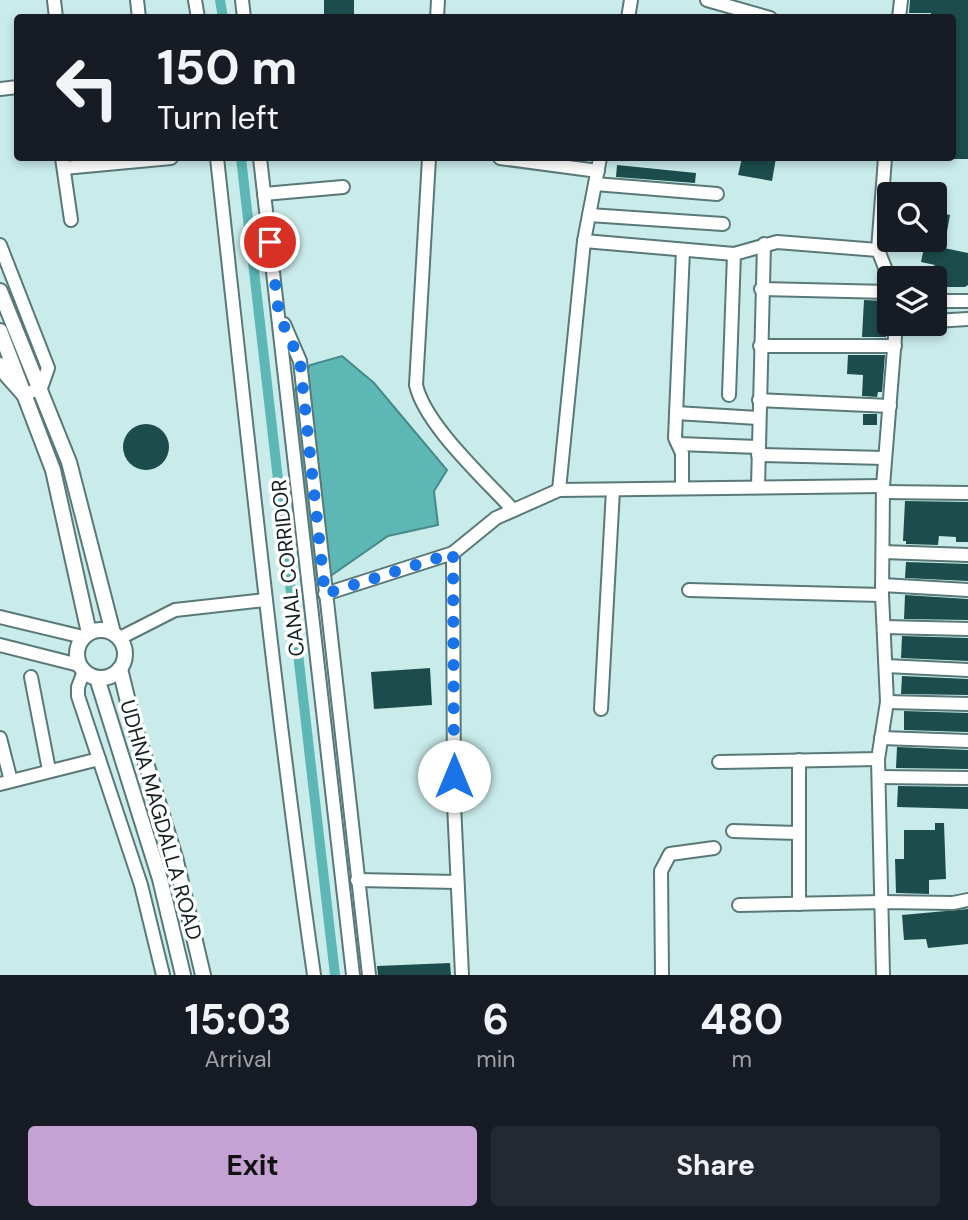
<!DOCTYPE html>
<style>
body{margin:0;font-family:"DM Sans",sans-serif;background:#242831;color:#f1f3f6;height:100vh;display:flex;flex-direction:column;font-size:26px;white-space:nowrap}
*{box-sizing:border-box;margin:0}
p{font-size:23px;color:#9ea1a6}
.icon{flex:none;width:38px;height:38px;fill:none;stroke:currentColor;stroke-width:2;stroke-linecap:round;stroke-linejoin:round}
.map{position:relative;height:975px;overflow:hidden}
.details{display:flex;flex-direction:column;background:#171b24;flex:1}
.details>*{flex:none}
.hud{position:absolute;left:14px;top:14px;width:942px;height:147px;border-radius:7px;box-shadow:0 4px 10px #0003;background:#171b24;color:#f1f3f6;overflow:hidden}
.tools{position:absolute;left:877px;top:182px;display:grid;gap:14px}
.tools a{display:grid;place-items:center;width:70px;height:70px;border-radius:7px;background:#171b24;box-shadow:0 4px 10px #0003;font-size:35px}
.pin{position:absolute;display:grid;place-items:center;width:60px;height:60px;color:#fff;margin:-30px;border:4px solid #fff;border-radius:50%;box-shadow:0 2px 7px #0007}
.me{position:absolute;width:77px;margin:-38px;rotate:0deg;stroke-linejoin:round;filter:drop-shadow(0 0 5px #0008)}
.turn{display:flex;align-items:center;gap:24px;height:147px;padding:0 28px;font-size:32px}
.turn .icon{width:91px;height:91px;stroke-width:2.5}
.turn b{display:block;font-size:49px;line-height:60px}
.eta{display:flex;justify-content:space-evenly;align-items:center;height:119px;text-align:center}
.eta b{font-size:42px;font-weight:700;line-height:49px}
.action{display:flex;gap:14px;margin-top:auto;padding:14px 28px}
.action a{flex:1;height:80px;border-radius:7px;background:#c6a1d3;color:#111;font-size:28px;font-weight:700;line-height:80px;text-align:center}
.action a+a{background:#242831;color:#f1f3f6}
.map>svg:first-child{display:block}
</style>
<div class="map">
<svg width="968" height="975" viewBox="0 0 968 975">
<rect width="100%" height="100%" fill="#c9eceb"/>
<path fill="#5cb7b5" stroke="#468a88" stroke-width="2" d="M342,356L374,383L447,470L434,491L438,525L388,536L309,591L293,393L310,365Z"/>
<g fill="none" stroke-linecap="round" stroke-linejoin="round">
<g stroke="#5cb7b5" stroke-width="10">
<path d="M220,0L223,18"/>
<path d="M241,158L335,975"/>
</g>
</g>
<g fill="#1c4d4c">
<rect x="324" y="0" width="30" height="18"/>
<path d="M910,0H968V159H952V18H931V13H909Z"/>
<path d="M742,158H776L772,181L738,175Z"/>
<path d="M617,165L696,173L695,183L616,177Z"/>
<path d="M934,212L950,215L944,248L968,253V285L965,287H934V278H918L935,265L921,262L925,243L934,245Z"/>
<path d="M864,300L886,301V337H862Z"/>
<path d="M848,355H885L882,392H878L877,397L862,396L863,375L847,374Z"/>
<rect x="863" y="414" width="14" height="11"/>
<circle cx="146" cy="447" r="23"/>
<path d="M905,501L968,502V542H956V537L939,536L938,545L906,544V541H903Z"/>
<path d="M906,562L968,564V581L905,578Z"/>
<path d="M905,595L968,599V620L904,619Z"/>
<path d="M902,636L968,638V661L901,658Z"/>
<path d="M430,668L432,705L374,709L371,672Z"/>
<path d="M902,676L968,679V695L901,694Z"/>
<path d="M904,711L968,713V732L904,730Z"/>
<path d="M897,747L968,750V769L896,768Z"/>
<path d="M898,786L968,787V809L897,807Z"/>
<path d="M935,823H944L946,879L929,880V894L896,893L895,859H904V830H935Z"/>
<path d="M968,909V944L928,948L926,939L904,940L902,915Z"/>
<path d="M450,963L451,975H378L377,966Z"/>
</g>
<g fill="none" stroke-linecap="round" stroke-linejoin="round">
<g stroke="#597978" stroke-width="16">
<g id="minor">
<path d="M54,0L56,18"/>
<path d="M137,0L139,18"/>
<path d="M195,0L198,18"/>
<path d="M242,0L244,18"/>
<path d="M707,0L770,18"/>
<path d="M437,18L438,0"/>
<path d="M628,18L631,0"/>
<path d="M899,18L901,0"/>
<path d="M0,89L18,87"/>
<path d="M62,158L71,220"/>
<path d="M217,158C247,430 275,703 314,975"/>
<path d="M260,158L353,975"/>
<path d="M429,158L416,385C425,425 485,479 513,510"/>
<path d="M500,158L598,171"/>
<path d="M885,158L878,250L889,278"/>
<path d="M64,168L171,158"/>
<path d="M595,184L717,194"/>
<path d="M264,194L343,187"/>
<path d="M589,215L723,224"/>
<path d="M584,241L734,254L777,242L878,250"/>
<path d="M0,245L48,368L41,388L23,395L6,376L0,364"/>
<path d="M761,289L889,292"/>
<path d="M934,301H968"/>
<path d="M934,321L968,319"/>
<path d="M284,324L300,361L369,975"/>
<path d="M760,346H895"/>
<path d="M729,395L734,254"/>
<path d="M759,400L890,406"/>
<path d="M676,413L758,418"/>
<path d="M678,444L758,447"/>
<path d="M758,455L885,458"/>
<path d="M758,487L764,244"/>
<path d="M682,488V453L675,438L683,250"/>
<path d="M559,490L584,241L600,158"/>
<path d="M883,492L968,493"/>
<path d="M883,552L968,555"/>
<path d="M882,585L968,590"/>
<path d="M689,590L882,595"/>
<path d="M325,594L453,553"/>
<path d="M0,617L83,637"/>
<path d="M884,627L968,629"/>
<path d="M120,638L175,610L265,600"/>
<path d="M0,645L79,665"/>
<path d="M886,666L968,670"/>
<path d="M84,671L78,687V696L141,885L163,975"/>
<path d="M31,677L49,770"/>
<path d="M887,702L968,704"/>
<path d="M601,709L613,490"/>
<path d="M0,738L11,781"/>
<path d="M881,738L968,741"/>
<path d="M719,762L878,759"/>
<path d="M879,777L968,778"/>
<path d="M0,784L99,759"/>
<path d="M733,831L799,833"/>
<path d="M357,880L457,882"/>
<path d="M799,904V760"/>
<path d="M739,905L882,902L953,903L968,900"/>
<path d="M462,975L454,804L453,553L496,518L559,490L883,486"/>
<path d="M662,975L661,871L670,854L714,848"/>
<path d="M883,975L878,759L887,702L882,595L883,486L896,324"/>
</g>
</g>
<g stroke="#597978" stroke-width="18">
<g id="major">
<path d="M0,291L69,462L113,633"/>
<path d="M0,331L53,470L89,633"/>
<circle cx="101" cy="654" r="24"/>
<path d="M120,669L131,714L176,861L203,975"/>
<path d="M97,678L160,879L183,975"/>
</g>
</g>
<use href="#minor" stroke="#fff" stroke-width="12"/>
<use href="#major" stroke="#fff" stroke-width="14"/>
</g>
<g fill="none" stroke-linecap="round" stroke-linejoin="round">
<path stroke="#1a73e8" stroke-width="12" stroke-dasharray="0 21.6" d="M270,242L279,315L300,361L325,594L453,553L454,776"/>
</g>
<g text-anchor="middle" dominant-baseline="central" stroke-width="7" stroke-linejoin="round" paint-order="stroke">
<g font-size="21" fill="#12201f" stroke="#fff">
<text transform="translate(288 568) rotate(-96)">CANAL CORRIDOR</text>
<text transform="translate(161 820) rotate(74)">UDHNA MAGDALLA ROAD</text>
</g>
</g>
</svg>
<div class="tools">
<a><svg class="icon" aria-label="search" viewBox="0 0 24 24"><circle cx="10" cy="10" r="6"/><path d="M15 15l6 6"/></svg></a>
<a><svg class="icon" aria-label="layers" viewBox="0 0 24 24"><path d="M12 4l9 5-9 5-9-5zM3 14l9 5 9-5"/></svg></a>
</div>
<div class="pin" style="left:270px;top:242px;background:#d93025"><svg class="icon" aria-label="arrive" viewBox="0 0 24 24"><path d="M6 21V4h12l-3 4 3 4H6"/></svg></div>
<svg class="me" style="left:454px;top:776px" viewBox="-20 -20 40 40"><circle r="19" fill="#fff"/><path d="M0-13L10 11 0 6-10 11z" fill="#1a73e8"/></svg>
<div class="hud">
<div class="turn"><svg class="icon" aria-label="left" viewBox="0 0 24 24"><path d="M17 20v-9H6M10 6l-5 5 5 5"/></svg><div><b>150 m</b>Turn left</div></div>
</div>
</div>
<section class="details">
<div class="eta">
<div><b>15:03</b><p>Arrival</p></div>
<div><b>6</b><p>min</p></div>
<div><b>480</b><p>m</p></div>
</div>
<div class="action"><a>Exit</a><a>Share</a></div>
</section>
